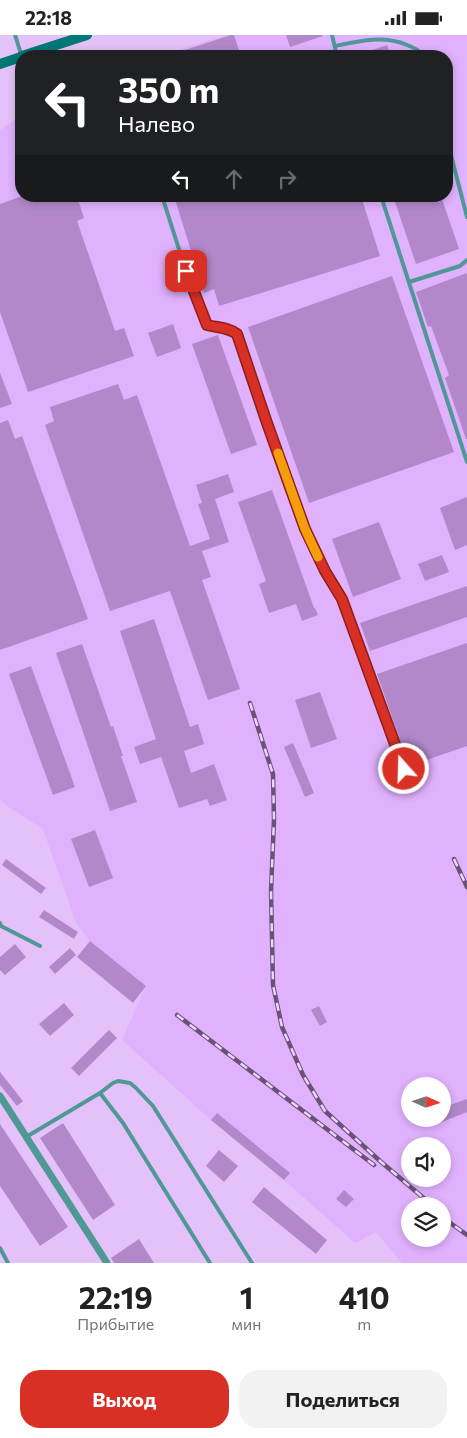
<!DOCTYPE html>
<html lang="ru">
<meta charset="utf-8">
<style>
body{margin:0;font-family:Commissioner,sans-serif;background:#f2f2f2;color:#222;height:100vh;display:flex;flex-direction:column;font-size:19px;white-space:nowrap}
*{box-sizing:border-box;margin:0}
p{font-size:16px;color:#767676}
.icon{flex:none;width:28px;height:28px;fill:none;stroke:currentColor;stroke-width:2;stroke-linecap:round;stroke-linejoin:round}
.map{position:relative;height:1228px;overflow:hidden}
.sheet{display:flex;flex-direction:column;background:#fff;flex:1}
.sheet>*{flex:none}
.guide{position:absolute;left:15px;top:15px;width:438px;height:152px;border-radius:20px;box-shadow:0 2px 8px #0003;background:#202124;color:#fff;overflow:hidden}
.needle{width:32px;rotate:93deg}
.controls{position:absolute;left:401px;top:1042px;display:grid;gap:10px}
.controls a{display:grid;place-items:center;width:50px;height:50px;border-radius:50%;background:#fff;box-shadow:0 2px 8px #0003;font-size:25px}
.pin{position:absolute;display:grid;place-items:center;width:42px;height:42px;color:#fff;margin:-21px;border-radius:10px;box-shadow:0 2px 8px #0006}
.me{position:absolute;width:55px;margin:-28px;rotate:340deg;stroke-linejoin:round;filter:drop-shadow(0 0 4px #0008)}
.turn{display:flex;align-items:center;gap:18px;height:105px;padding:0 20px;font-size:22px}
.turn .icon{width:65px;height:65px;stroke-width:2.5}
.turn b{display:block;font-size:35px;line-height:42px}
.lanes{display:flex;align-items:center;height:48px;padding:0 20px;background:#0003;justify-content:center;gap:25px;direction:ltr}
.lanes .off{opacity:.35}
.eta{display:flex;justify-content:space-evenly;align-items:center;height:85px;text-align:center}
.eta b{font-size:30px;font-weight:700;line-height:35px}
.action{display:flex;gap:10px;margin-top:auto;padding:10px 20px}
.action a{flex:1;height:58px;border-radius:20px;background:#d93025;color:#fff;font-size:20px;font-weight:700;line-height:58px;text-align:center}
.action a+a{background:#f2f2f2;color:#222}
.status{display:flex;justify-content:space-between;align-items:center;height:35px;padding:0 25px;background:#fff;direction:ltr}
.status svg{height:14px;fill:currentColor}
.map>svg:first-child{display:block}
</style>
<div class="status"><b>22:18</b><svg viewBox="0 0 49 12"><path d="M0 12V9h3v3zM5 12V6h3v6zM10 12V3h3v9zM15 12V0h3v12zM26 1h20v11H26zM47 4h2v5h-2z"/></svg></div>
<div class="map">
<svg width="467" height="1228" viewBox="0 0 467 1228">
<rect width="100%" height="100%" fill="#e4c2f9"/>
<path fill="#e0b1fd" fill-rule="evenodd" d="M226,0H467V1228H402L376,1197L355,1208L284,1145L211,1085L122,1005L146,951L90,906L76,888L43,794L7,771L0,763V95L21,80V161H446V21H159ZM410,1051H442V1084H410ZM410,1111H442V1144H410ZM410,1171H442V1204H410Z"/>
<g fill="#b288ca">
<path d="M231,0H234L241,21H170V20Z"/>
<path d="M286,0H322L323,1L290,12Z"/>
<path d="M387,10L391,21H358V20Z"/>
<path d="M22,161H77L84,183L77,186L115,296L124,293L134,321L28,357L0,277V169Z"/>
<path d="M174,161H361L380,221L219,271L214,254L204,258Z"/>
<path d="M393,161H441L459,214L416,229Z"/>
<path d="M467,238V404H466L445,343L449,340L431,291L428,292L416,257Z"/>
<path d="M392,241L454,417L309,468L248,292Z"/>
<path d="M173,289L181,313L157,322L148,298Z"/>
<path d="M218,300L257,410L231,419L192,309Z"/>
<path d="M0,338L12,369L0,373Z"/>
<path d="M118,349L124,365L137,360L190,511L210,504L198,469L202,468L196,450L228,439L234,457L215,464L229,507L202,516L211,542L202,545L240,654L208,665L170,556L110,576L45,390L54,386L50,372Z"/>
<path d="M8,385L15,404L22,401L88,584L0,615V388Z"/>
<path d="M272,455L314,573H315L318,580L302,586L296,569L269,578L259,549L266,546L238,467Z"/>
<path d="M467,462V510L455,515L440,473Z"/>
<path d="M379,487L401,544L353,562L332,504Z"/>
<path d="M442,520L449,537L425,546L418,529Z"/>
<path d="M467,551V582L370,616L360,588Z"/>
<path d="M154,584L190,692L198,689L204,709L184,716L191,738L214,729L227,765L210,771L207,764L179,773L161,722L140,729L134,712L156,704L120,596Z"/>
<path d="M467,608V711L409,731L377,639Z"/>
<path d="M82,609L111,692L113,691L123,721H121L137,767L110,776L56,618Z"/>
<path d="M31,631L75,752L53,760L9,639Z"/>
<path d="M320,657L337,704L311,713L295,665Z"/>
<path d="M293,708L314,758L305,762L284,712Z"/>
<path d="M95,795L113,843L89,852L71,804Z"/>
<path d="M6,824L46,853L41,859L2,830Z"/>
<path d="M44,875L78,897L74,904L39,882Z"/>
<path d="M90,906L146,951L133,968L77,922Z"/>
<path d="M15,909L26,922L5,940L0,935V922Z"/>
<path d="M70,913L76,920L55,939L49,932Z"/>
<path d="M64,968L74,980L50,1001L39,989Z"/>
<path d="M319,971L327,987L320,991L311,975Z"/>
<path d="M109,995L117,1003L79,1041L71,1033Z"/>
<path d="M0,1037L23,1066L17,1071L0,1050Z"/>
<path d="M467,1064V1077L442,1087V1073Z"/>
<path d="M217,1078L290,1138L284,1145L211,1085Z"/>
<path d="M63,1088L115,1170L93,1185L40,1103Z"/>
<path d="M0,1089L68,1192L40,1211L0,1151Z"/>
<path d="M219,1115L238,1131L224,1147L206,1131Z"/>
<path d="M264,1152L327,1205L316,1219L252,1167Z"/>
<path d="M344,1155L354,1164L346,1172L336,1164Z"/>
<path d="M139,1204L154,1228H114L111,1223Z"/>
</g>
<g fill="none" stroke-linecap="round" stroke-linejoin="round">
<g stroke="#4f9896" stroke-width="4">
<path d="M15,0L21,19"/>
<path d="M332,0L337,21"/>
<path d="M335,11C359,6 383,0 407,10C414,13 419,15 423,21"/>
<path d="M446,101L467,182"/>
<path d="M162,161L192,255L207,290C218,293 228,292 237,299L267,388L305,494L325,536L342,564L404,734"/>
<path d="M381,161L467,427"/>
<path d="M409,247L460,231L467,225"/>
<path d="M0,888L1,891L40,911"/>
<path d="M100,1058L123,1088L210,1228"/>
<path d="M26,1102L100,1058L113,1048L118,1046L130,1048L136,1053L153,1071L252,1228"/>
<path d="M0,1213L8,1228"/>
</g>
<path stroke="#4f9896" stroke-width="7" d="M0,1061L107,1228"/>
<g stroke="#007876" stroke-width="10">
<path d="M22,21L87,0"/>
<path d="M0,29L21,22"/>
</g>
<g stroke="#695276" stroke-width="4.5">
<g id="rail">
<path d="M250,668L273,739L274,784L271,856L273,950L282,992L303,1040L325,1076L380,1126L433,1171"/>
<path d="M454,824L467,852"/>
<path d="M177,980L374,1130"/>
<path d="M442,1182L467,1200"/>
</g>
</g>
<use href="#rail" stroke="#edd3fd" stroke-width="2.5" stroke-dasharray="8" stroke-linecap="butt"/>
</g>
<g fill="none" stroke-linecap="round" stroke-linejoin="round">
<g stroke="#8d1f18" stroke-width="12">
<path id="route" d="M186,236L207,290C218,293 228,292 237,299L267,388L305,494L325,536L342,564L404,734"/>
</g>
<use href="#route" stroke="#d93025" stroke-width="9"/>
<path stroke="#f59e0b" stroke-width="9" d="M278,418L305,494L318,522"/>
</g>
</svg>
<div class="controls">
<a><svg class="needle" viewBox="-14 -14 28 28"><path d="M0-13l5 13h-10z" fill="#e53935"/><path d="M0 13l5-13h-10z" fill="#767676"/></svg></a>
<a><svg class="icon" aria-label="sound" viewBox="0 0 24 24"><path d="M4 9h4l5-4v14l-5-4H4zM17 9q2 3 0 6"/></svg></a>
<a><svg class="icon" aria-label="layers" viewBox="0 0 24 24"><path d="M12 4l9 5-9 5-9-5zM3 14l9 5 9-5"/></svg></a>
</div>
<div class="pin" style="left:186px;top:236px;background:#d93025"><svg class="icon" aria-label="arrive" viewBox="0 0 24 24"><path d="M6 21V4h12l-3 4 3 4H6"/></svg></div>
<svg class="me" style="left:404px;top:734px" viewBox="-20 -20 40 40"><circle r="17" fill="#d93025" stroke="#fff" stroke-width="3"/><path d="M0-11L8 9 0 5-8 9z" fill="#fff"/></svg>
<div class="guide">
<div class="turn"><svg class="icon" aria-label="left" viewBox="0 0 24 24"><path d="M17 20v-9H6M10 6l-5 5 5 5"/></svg><div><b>350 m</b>Налево</div></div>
<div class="lanes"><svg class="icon" aria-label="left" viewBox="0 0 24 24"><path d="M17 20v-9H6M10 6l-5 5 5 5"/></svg><svg class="icon off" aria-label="ahead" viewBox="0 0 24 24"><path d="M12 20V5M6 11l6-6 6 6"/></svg><svg class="icon off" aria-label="right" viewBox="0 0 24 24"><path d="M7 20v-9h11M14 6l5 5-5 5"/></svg></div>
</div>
</div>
<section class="sheet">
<div class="eta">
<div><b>22:19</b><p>Прибытие</p></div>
<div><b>1</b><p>мин</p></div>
<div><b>410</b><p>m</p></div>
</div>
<div class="action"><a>Выход</a><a>Поделиться</a></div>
</section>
